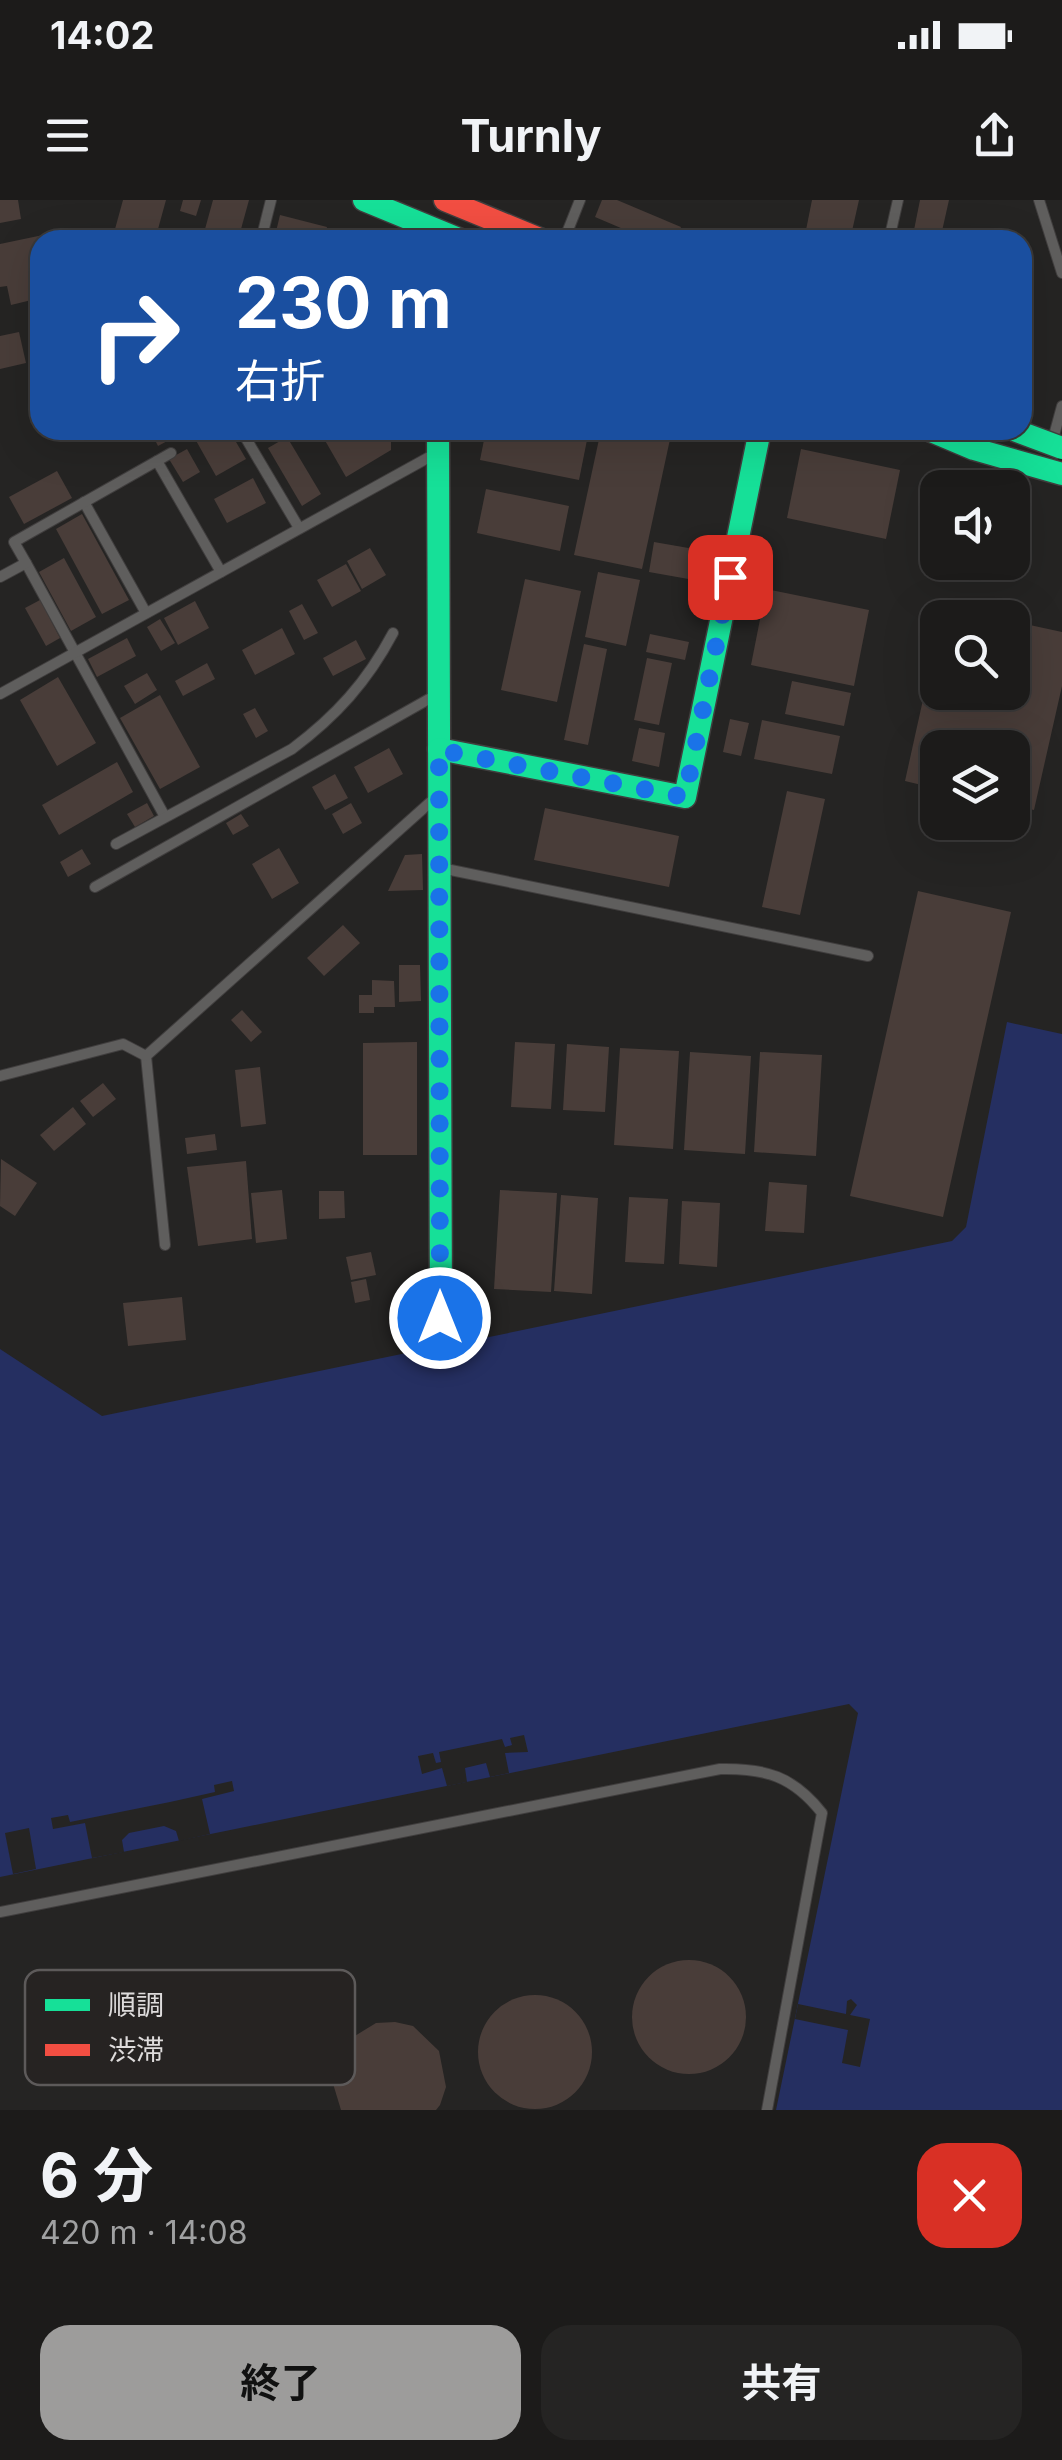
<!DOCTYPE html>
<html lang="ja">
<meta charset="utf-8">
<style>
body{margin:0;font-family:Inter,"Noto Sans JP",sans-serif;background:#252423;color:#f1f3f6;height:100vh;display:flex;flex-direction:column;font-size:38px;white-space:nowrap}
*{box-sizing:border-box;margin:0}
p{font-size:32px;color:#a0a1a2}
.icon{flex:none;width:55px;height:55px;fill:none;stroke:currentColor;stroke-width:2;stroke-linecap:round;stroke-linejoin:round}
.map{position:relative;height:1910px;overflow:hidden}
.sheet{display:flex;flex-direction:column;background:#1c1b1a;flex:1}
.sheet>*{flex:none}
.hud{position:absolute;left:30px;top:30px;width:1002px;height:210px;border-radius:30px;box-shadow:0 10px 40px #0002,0 0 0 2px #3a3939;background:#1a4fa0;color:#fff;overflow:hidden}
.fabs{position:absolute;left:920px;top:270px;display:grid;gap:20px}
.fabs a{display:grid;place-items:center;width:110px;height:110px;border-radius:20px;background:#1c1b1a;box-shadow:0 10px 40px #0002,0 0 0 2px #3a3939;font-size:50px}
.pin{position:absolute;display:grid;place-items:center;width:85px;height:85px;color:#fff;margin:-42px;border-radius:20px;box-shadow:0 5px 15px #0006}
.me{position:absolute;width:110px;margin:-55px;rotate:0deg;stroke-linejoin:round;filter:drop-shadow(0 0 8px #0008)}
.turn{display:flex;align-items:center;gap:35px;height:210px;padding:0 40px;font-size:45px}
.turn .icon{width:130px;height:130px;stroke-width:2.5}
.turn b{display:block;font-size:70px;line-height:85px}
.round{display:grid;place-items:center;flex:none;width:105px;height:105px;border-radius:30px;background:#252423}
.overview{display:flex;align-items:center;justify-content:space-between;height:170px;padding:0 40px}
h1{font-size:60px;font-weight:700;line-height:75px}
.primary-button{display:flex;gap:20px;margin-top:auto;padding:20px 40px}
.primary-button a{flex:1;height:115px;border-radius:30px;background:#9d9c9b;color:#111;font-size:40px;font-weight:700;line-height:115px;text-align:center}
.primary-button a+a{background:#252423;color:#f1f3f6}
.status{display:flex;justify-content:space-between;align-items:center;height:70px;padding:0 50px;background:#1c1b1a;direction:ltr}
.status svg{height:28px;fill:currentColor}
header{display:flex;justify-content:space-between;align-items:center;height:130px;padding:0 40px;background:#1c1b1a;font-size:45px;font-weight:700}
.map>svg:first-child{display:block}
</style>
<div class="status"><b>14:02</b><svg viewBox="0 0 49 12"><path d="M0 12V9h3v3zM5 12V6h3v6zM10 12V3h3v9zM15 12V0h3v12zM26 1h20v11H26zM47 4h2v5h-2z"/></svg></div>
<header><svg class="icon" aria-label="menu" viewBox="0 0 24 24"><path d="M4 6h16M4 12h16M4 18h16"/></svg>Turnly<svg class="icon" aria-label="share" viewBox="0 0 24 24"><path d="M12 15V3M7 8l5-5 5 5M5 13v7h14v-7"/></svg></header>
<div class="map">
<svg width="1062" height="1910" viewBox="0 0 1062 1910">
<rect width="100%" height="100%" fill="#252423"/>
<path fill="#252f61" d="M1007,822L1062,834V1910H776L858,1513L849,1504L0,1677V1149L102,1216L450,1144L457,1139L460,1143L952,1041L966,1027Z"/>
<g fill="#252423">
<path d="M524,1535L528,1552L505,1553L509,1573L490,1577L486,1563L465,1568L467,1582L447,1586L442,1568L422,1574L418,1556L433,1553L436,1563L441,1562L439,1552L502,1539L505,1547L512,1545L510,1538Z"/>
<path d="M232,1581L234,1591L202,1599L210,1634L179,1641L176,1631L164,1626L129,1633L122,1640L124,1652L92,1658L85,1623L53,1629L51,1618L68,1615L70,1622L170,1602L215,1592L214,1585Z"/>
<path d="M29,1628L36,1669L13,1674L5,1633Z"/>
<path d="M851,1799L857,1805L850,1815L870,1819L860,1867L842,1863L848,1830L795,1819L798,1804L846,1814L847,1801Z"/>
</g>
<g fill="#493d39">
<path d="M0,0H18L21,19L0,23Z"/>
<path d="M123,0H166L155,40H112Z"/>
<path d="M183,0H201L196,16L180,11Z"/>
<path d="M213,0H249L238,40H202Z"/>
<path d="M602,0H617L681,27L675,40H649L595,17Z"/>
<path d="M812,0H859L850,40H804Z"/>
<path d="M920,0H949L940,40H912Z"/>
<path d="M280,15L327,27L324,40H274Z"/>
<path d="M43,35L40,98L11,105L7,86L0,87V44Z"/>
<path d="M19,132L26,163L0,169V136Z"/>
<path d="M150,230H181L182,233L158,246Z"/>
<path d="M190,230H229L246,259L216,276Z"/>
<path d="M319,230H391V250L346,277Z"/>
<path d="M486,230H589L579,280L480,260Z"/>
<path d="M601,230H672L642,369L574,355Z"/>
<path d="M287,237L321,294L302,306L268,248Z"/>
<path d="M187,249L200,272L183,282L169,259Z"/>
<path d="M801,249L900,270L886,339L787,318Z"/>
<path d="M57,271L72,298L24,324L9,297Z"/>
<path d="M253,278L266,303L227,323L214,299Z"/>
<path d="M486,289L569,306L560,351L477,333Z"/>
<path d="M82,314L129,400L102,414L56,329Z"/>
<path d="M654,342L700,350L694,380L649,372Z"/>
<path d="M370,348L386,375L362,389L347,361Z"/>
<path d="M64,358L96,417L71,431L39,372Z"/>
<path d="M346,364L361,391L332,407L317,380Z"/>
<path d="M598,372L640,380L626,446L585,437Z"/>
<path d="M525,379L581,391L557,502L501,490Z"/>
<path d="M766,389L869,410L854,486L751,465Z"/>
<path d="M40,400L60,438L46,446L25,408Z"/>
<path d="M195,401L209,428L178,445L164,418Z"/>
<path d="M302,404L318,433L304,440L289,411Z"/>
<path d="M944,406L987,416V418H941Z"/>
<path d="M160,419L175,443L161,451L147,427Z"/>
<path d="M1012,421L1062,432V486L1034,610L1012,605V548H938V589L905,581L936,441L938,492H1012Z"/>
<path d="M282,428L295,454L255,475L242,450Z"/>
<path d="M650,434L689,442L685,460L646,452Z"/>
<path d="M127,438L136,456L97,477L88,459Z"/>
<path d="M356,440L366,459L333,476L323,458Z"/>
<path d="M584,444L607,449L588,545L564,540Z"/>
<path d="M647,458L672,463L659,525L634,520Z"/>
<path d="M207,463L215,479L183,496L175,481Z"/>
<path d="M147,473L157,490L135,504L124,486Z"/>
<path d="M58,477L96,543L57,566L20,500Z"/>
<path d="M792,481L851,493L844,526L785,514Z"/>
<path d="M160,495L200,567L160,589L120,518Z"/>
<path d="M255,508L268,531L256,538L243,514Z"/>
<path d="M730,519L749,523L741,556L723,552Z"/>
<path d="M762,520L840,536L832,574L754,559Z"/>
<path d="M639,528L665,533L659,567L632,561Z"/>
<path d="M389,548L403,574L368,593L354,567Z"/>
<path d="M117,562L133,592L59,635L42,605Z"/>
<path d="M335,574L348,598L325,610L312,587Z"/>
<path d="M787,591L825,599L800,715L762,707Z"/>
<path d="M147,603L154,616L135,627L127,614Z"/>
<path d="M351,603L362,623L343,634L332,614Z"/>
<path d="M545,608L679,636L669,687L534,660Z"/>
<path d="M241,614L249,626L233,635L226,623Z"/>
<path d="M279,648L299,683L272,699L252,664Z"/>
<path d="M82,649L91,664L68,677L60,662Z"/>
<path d="M422,654L423,690L388,691L405,655Z"/>
<path d="M918,691L1011,712L943,1017L850,996Z"/>
<path d="M343,725L360,743L324,776L307,758Z"/>
<path d="M399,765H420L421,801L399,802Z"/>
<path d="M372,780L394,781L395,807H374V813H359V795H372Z"/>
<path d="M242,810L262,832L251,842L231,820Z"/>
<path d="M417,842V955H363V843Z"/>
<path d="M515,842L555,844L551,909L511,907Z"/>
<path d="M567,844L609,847L605,912L563,910Z"/>
<path d="M620,848L679,851L673,949L614,945Z"/>
<path d="M690,852L751,856L745,954L684,950Z"/>
<path d="M760,852L822,855L816,956L754,952Z"/>
<path d="M260,867L266,924L241,927L235,870Z"/>
<path d="M103,883L116,899L93,917L80,901Z"/>
<path d="M73,907L86,924L54,951L40,935Z"/>
<path d="M215,934L217,950L187,954L185,938Z"/>
<path d="M1,959L37,983L15,1016L0,1006Z"/>
<path d="M246,961L252,1039L198,1046L187,967Z"/>
<path d="M769,982L807,985L804,1033L765,1031Z"/>
<path d="M282,990L287,1039L256,1043L251,993Z"/>
<path d="M500,990L557,993L551,1092L494,1089Z"/>
<path d="M319,991H344L345,1018L319,1019Z"/>
<path d="M561,995L598,998L592,1094L554,1091Z"/>
<path d="M629,997L668,999L664,1064L625,1062Z"/>
<path d="M682,1001L720,1003L717,1067L679,1064Z"/>
<path d="M371,1052L376,1075L351,1080L346,1057Z"/>
<path d="M366,1079L370,1100L355,1103L351,1082Z"/>
<path d="M182,1097L186,1140L128,1146L123,1103Z"/>
<circle cx="689" cy="1817" r="57"/>
<circle cx="535" cy="1852" r="57"/>
<path d="M395,1822L413,1826L439,1851L446,1887L440,1905L436,1910H341L331,1877L336,1858L345,1842L376,1823Z"/>
</g>
<g fill="none" stroke-linecap="round" stroke-linejoin="round">
<g stroke="#403e3e" stroke-width="12">
<g id="lane">
<path d="M1039,0L1062,73"/>
<path d="M261,40L271,0"/>
<path d="M564,40L580,0"/>
<path d="M889,40L898,0"/>
<path d="M241,230L299,328"/>
<path d="M1053,239L1062,206"/>
<path d="M157,261L221,372"/>
<path d="M84,302L146,413"/>
<path d="M26,363L164,615"/>
<path d="M0,377L26,363L14,342L171,253"/>
<path d="M0,494L433,255"/>
<path d="M116,644L292,549C336,516 367,482 393,433"/>
<path d="M441,668L868,756"/>
<path d="M95,687L436,495"/>
<path d="M146,856L165,1045"/>
<path d="M0,876L123,844L146,856L435,598"/>
<path d="M0,1712L720,1569C765,1568 793,1576 822,1613L767,1910"/>
</g>
</g>
<g stroke="#403e3e" stroke-width="25">
<g id="fast">
<path d="M364,0L461,40"/>
<path d="M438,230L441,1118"/>
<path d="M929,230L974,249L1062,274"/>
<path d="M439,549L685,597L760,230"/>
</g>
</g>
<g stroke="#403e3e" stroke-width="25">
<path id="jam" d="M445,0L542,40"/>
</g>
<use href="#lane" stroke="#5f5e5d" stroke-width="10"/>
<use href="#fast" stroke="#16e098" stroke-width="22"/>
<use href="#jam" stroke="#f24e42" stroke-width="22"/>
<g stroke="#403e3e" stroke-width="25" stroke-linecap="butt">
<path id="fast-bridge" d="M1014,230L1062,248"/>
</g>
<use href="#fast-bridge" stroke="#16e098" stroke-width="22"/>
</g>
<g fill="none" stroke-linecap="round" stroke-linejoin="round">
<path stroke="#1a73e8" stroke-width="18" stroke-dasharray="0 32.4" d="M440,1118L439,550L685,597L730,377"/>
</g>
<rect x="25" y="1770" width="330" height="115" rx="15" fill="#262322" stroke="#5d5a5a" stroke-width="2.5"/>
<rect x="45" y="1799" width="45" height="12" fill="#16e098"/>
<rect x="45" y="1844" width="45" height="12" fill="#f24e42"/>
<g font-size="28" fill="#dedcdc">
<text x="108" y="1815">順調</text>
<text x="108" y="1860">渋滞</text>
</g>
</svg>
<div class="fabs">
<a><svg class="icon" aria-label="sound" viewBox="0 0 24 24"><path d="M4 9h4l5-4v14l-5-4H4zM17 9q2 3 0 6"/></svg></a>
<a><svg class="icon" aria-label="search" viewBox="0 0 24 24"><circle cx="10" cy="10" r="6"/><path d="M15 15l6 6"/></svg></a>
<a><svg class="icon" aria-label="layers" viewBox="0 0 24 24"><path d="M12 4l9 5-9 5-9-5zM3 14l9 5 9-5"/></svg></a>
</div>
<div class="pin" style="left:730px;top:377px;background:#d93025"><svg class="icon" aria-label="arrive" viewBox="0 0 24 24"><path d="M6 21V4h12l-3 4 3 4H6"/></svg></div>
<svg class="me" style="left:440px;top:1118px" viewBox="-20 -20 40 40"><circle r="17" fill="#1a73e8" stroke="#fff" stroke-width="3"/><path d="M0-11L8 9 0 5-8 9z" fill="#fff"/></svg>
<div class="hud">
<div class="turn"><svg class="icon" aria-label="right" viewBox="0 0 24 24"><path d="M7 20v-9h11M14 6l5 5-5 5"/></svg><div><b>230 m</b>右折</div></div>
</div>
</div>
<section class="sheet">
<div class="overview"><div><h1>6 分</h1><p>420 m · 14:08</p></div><a class="round" style="background:#d93025;color:#fff"><svg class="icon" aria-label="close" viewBox="0 0 24 24"><path d="M6 6l12 12M18 6L6 18"/></svg></a></div>
<div class="primary-button"><a>終了</a><a>共有</a></div>
</section>
